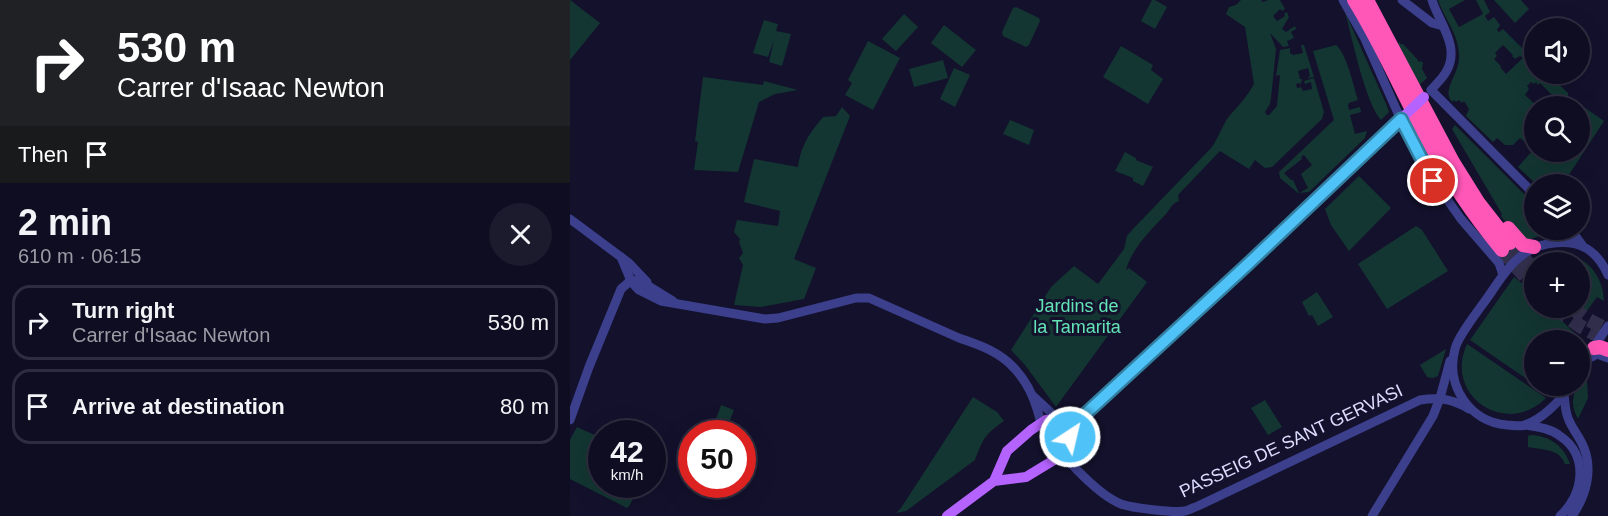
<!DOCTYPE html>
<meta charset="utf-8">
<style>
body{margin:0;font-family:Arial,sans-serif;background:#1c1b2e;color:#f1f3f6;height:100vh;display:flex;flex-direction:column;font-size:22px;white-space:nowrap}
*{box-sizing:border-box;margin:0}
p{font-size:20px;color:#9b9ca5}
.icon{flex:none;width:33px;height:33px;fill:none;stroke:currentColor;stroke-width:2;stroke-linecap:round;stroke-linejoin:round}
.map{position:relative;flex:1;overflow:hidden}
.details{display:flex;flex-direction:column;background:#0e0d21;width:570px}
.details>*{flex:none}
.guide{background:#202124;color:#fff;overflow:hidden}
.buttons{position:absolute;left:954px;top:18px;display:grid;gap:12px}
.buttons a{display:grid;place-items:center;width:66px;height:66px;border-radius:50%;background:#0e0d21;box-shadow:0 6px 24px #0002,0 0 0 2px #2e2d3f;font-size:30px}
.speed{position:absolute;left:18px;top:420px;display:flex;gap:12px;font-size:30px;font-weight:700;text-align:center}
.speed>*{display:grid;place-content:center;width:78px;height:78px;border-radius:50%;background:#0e0d21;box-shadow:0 6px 24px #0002,0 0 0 2px #2e2d3f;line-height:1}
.speed small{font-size:15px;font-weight:400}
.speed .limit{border:9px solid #d22;background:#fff;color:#111}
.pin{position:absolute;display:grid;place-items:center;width:51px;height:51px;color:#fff;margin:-26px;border:3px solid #fff;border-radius:50%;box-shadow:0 2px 6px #0007}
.me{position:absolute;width:66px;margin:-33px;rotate:35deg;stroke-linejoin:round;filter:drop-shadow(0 0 4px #0008)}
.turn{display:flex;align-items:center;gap:21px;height:126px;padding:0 18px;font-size:27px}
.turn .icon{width:78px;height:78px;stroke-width:2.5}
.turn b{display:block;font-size:42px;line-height:51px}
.then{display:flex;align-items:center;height:57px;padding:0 18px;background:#0003;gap:12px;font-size:22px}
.round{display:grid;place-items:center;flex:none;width:63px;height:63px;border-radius:32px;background:#1c1b2e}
.summary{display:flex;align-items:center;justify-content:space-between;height:102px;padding:0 18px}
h1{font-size:36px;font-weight:600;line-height:45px}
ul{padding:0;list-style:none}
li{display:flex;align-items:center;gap:18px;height:75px;margin:0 12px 9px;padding:0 6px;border:3px solid #2e2d3f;border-radius:18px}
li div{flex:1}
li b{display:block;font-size:22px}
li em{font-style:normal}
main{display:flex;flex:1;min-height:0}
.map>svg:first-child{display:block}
</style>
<main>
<section class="details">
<div class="guide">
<div class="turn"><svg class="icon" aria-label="right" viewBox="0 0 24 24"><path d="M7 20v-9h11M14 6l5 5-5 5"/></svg><div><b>530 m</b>Carrer d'Isaac Newton</div></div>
<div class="then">Then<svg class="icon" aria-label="arrive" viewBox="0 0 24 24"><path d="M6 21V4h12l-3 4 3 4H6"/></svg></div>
</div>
<div class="summary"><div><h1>2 min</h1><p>610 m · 06:15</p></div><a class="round"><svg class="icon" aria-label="close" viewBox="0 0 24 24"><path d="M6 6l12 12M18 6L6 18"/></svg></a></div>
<ul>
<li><svg class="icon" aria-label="right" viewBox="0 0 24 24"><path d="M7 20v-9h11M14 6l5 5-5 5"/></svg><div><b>Turn right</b><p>Carrer d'Isaac Newton</p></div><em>530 m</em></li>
<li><svg class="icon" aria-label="arrive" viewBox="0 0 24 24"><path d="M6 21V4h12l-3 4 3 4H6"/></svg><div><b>Arrive at destination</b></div><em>80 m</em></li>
</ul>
</section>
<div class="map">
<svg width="1038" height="516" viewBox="0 0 1038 516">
<rect width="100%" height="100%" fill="#13112c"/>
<g fill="#133632" fill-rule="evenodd">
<path d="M0,0L30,23L0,60Z"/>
<path d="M582,0H585L597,7L585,29L571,21Z"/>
<path d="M671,0H691L693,2L698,0H710L715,9L712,11L710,9L703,16L707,21L715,16L714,14L717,12L719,17L712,29L716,32L725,26L726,29L721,32L724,38L717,41L719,46L713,47L700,33L706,49L701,98L700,104L695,112L697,115H699L707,106L710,75L706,76L710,50L720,48V53L723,55L733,53L731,45H734L744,77L738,78V77L740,76L738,68L728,71L730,79H732V81L731,82V86L730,83L726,84L727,88L731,87L733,91L742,89L741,82L735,84L734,81L744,78L754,112L752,119L702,167L695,168L685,160L679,169L650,151L608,195L609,201C602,203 601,208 596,214C581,230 562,248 556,270L559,268L577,282L486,407L455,365L441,350L481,287L504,266L528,284L554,249L557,236L562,230L642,147C649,137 654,121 661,114C670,104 678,95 684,84L675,27L656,14L659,7L666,5Z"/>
<path d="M868,0H895L879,9L889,27L913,14L906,0H914L920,12L915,16L918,21L924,17L930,25L927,30L929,32L933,29L964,60V74H978L998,93V98L990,106H979L976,104L983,96L970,83L968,85L966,82L964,84L961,82L957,86L959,89L955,95L967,106H964V132L955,142L950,138L943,145H935L927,138L923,142L896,116L899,109L894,101L892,103L889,100L886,102L884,100L882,102C871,90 889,75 889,58C890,36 875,20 868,0ZM933,45L943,55L942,56L945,59L950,56L953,58L936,74L930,67L931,66L924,59L927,56L925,53Z"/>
<path d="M924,0H951L959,9L945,23Z"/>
<path d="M446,7L469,18L470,21L459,45L456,47L433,36L432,32L443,8Z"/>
<path d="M775,12L817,106L819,112L811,120C795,102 782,37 775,12Z"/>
<path d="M334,14L348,27L326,51L312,39Z"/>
<path d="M194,20L208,24L206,31L221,34L212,66L199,62L204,40L198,57L183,53Z"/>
<path d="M374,25L406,50L392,67L361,43Z"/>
<path d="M298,41L330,58L303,110L275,95L282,83L278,80Z"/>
<path d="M830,42V44H833L848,60V62L851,61L853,63L852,69L857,78L848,86L826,45Z"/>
<path d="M766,45C777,54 783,85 788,100L779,103L778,105L779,110L790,107L791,112L780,115L785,134L797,131L795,138L739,192L728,193L710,178L709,172L764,120L743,51ZM734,155L742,165L731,174L738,188L729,193L723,180H721L714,173L732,159L731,157Z"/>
<path d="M551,46L583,65L581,70L593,79L578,104L533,77Z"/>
<path d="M373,60L378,78L344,87L339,69Z"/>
<path d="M384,68L400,75L385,107L370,99Z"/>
<path d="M133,77L193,85L194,81L228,90L205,94L189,102L168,172L124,170L128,142L125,141Z"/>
<path d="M1008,103L1034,121L993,184H966L948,167L964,149V152H1010V128L1013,130L1010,127V106H1005Z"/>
<path d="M272,107L280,116L224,259L246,268L234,299L191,307L164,305L173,265L169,258L173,253L169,242L170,239L164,232L167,220L208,226L210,211L174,202L184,159L228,167C231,145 239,134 253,117L266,116Z"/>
<path d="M440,120L464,130L459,145L433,134Z"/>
<path d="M885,125L964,204V230H991L992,231L990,233L972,235L958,240L944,233L931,216L932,214L882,129Z"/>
<path d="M555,152L566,158V160L583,167L573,186L563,181V178L545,171Z"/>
<path d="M789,176L821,208L779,251L761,225L755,209Z"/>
<path d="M846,226L852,230L878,271L817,309L788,264Z"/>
<path d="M983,252C1012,252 1033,272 1034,301L1027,297L1014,315L1001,308H1010V262H964V282L948,270C957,260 968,254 983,252Z"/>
<path d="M944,277L964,293V308H978V309L984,313L1015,343L1010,351V340H964V384L900,340Z"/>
<path d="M747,292L763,317L748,326L742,315L739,316L732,302Z"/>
<path d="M897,344L976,398C936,438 873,396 897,344Z"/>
<path d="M876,349L868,376L863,378L857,377L850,365Z"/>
<path d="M1018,370L1021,372L1017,380L1018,398L1008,419C1002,407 1001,399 1007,387L1010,386V383Z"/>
<path d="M403,397L427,412L434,421C415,434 413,439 405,460L336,511L326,513L331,508Z"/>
<path d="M695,400L712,427L698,435L681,408Z"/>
<path d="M151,405L164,410L155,433H141Z"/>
<path d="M7,427L31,438L32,484L66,485C65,492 63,503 57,508L0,479V440Z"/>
<path d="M961,435C980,436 994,446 1000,464H995C989,448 972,450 958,447V436Z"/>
</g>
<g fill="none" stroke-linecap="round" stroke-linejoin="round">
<g stroke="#312f4c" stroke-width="14" stroke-dasharray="14 7" stroke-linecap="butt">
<path d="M940,243L964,270"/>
<path d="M932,250L964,287"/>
<path d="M985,308L1010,326L1038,341"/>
<path d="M1002,308L1017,319L1038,330"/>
</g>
<g stroke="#3b3f8c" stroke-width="9">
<path d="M773,0L794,37L835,129L859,174L891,219L929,263L933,275"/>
<path d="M832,0L862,23L873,26"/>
<path d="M862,0C869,23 891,47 876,72C872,79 866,84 861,90L964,194"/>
<path d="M0,219L59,263L77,282"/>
<path d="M1001,230L1012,245"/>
<path d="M51,257L61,281L65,286L69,290L91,301L195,319L208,318L286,298H299L389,338C410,345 430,352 445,369C455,380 463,395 467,409C469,415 470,421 473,427C486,450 526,494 551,504C562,508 604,513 615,511C620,510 624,507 628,506L850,400C869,397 883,399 899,409"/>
<path d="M1022,357L1027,354L1038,358"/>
<path d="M1010,368L1038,326"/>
<path d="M999,386C991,401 972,419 955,425C950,427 943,425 937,425C900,422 875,386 885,349C888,335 913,305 922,291C938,267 953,246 984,243C1010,240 1027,250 1038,275"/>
<path d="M994,394C995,402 995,411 998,418C1002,429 1010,437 1014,448C1023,471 1016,496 1002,516"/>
<path d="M463,396L488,419"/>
<path d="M0,420L19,367L51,289L59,282L69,280L103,301"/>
<path d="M955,425C967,427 980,428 990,436C1019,455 1014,495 990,516"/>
<path d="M802,516L863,416L870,398L880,361"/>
</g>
<g stroke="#b563ff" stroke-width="10">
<path d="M499,429L662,279L834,116"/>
<path d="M377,516L424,481L437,451L461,430L476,420L484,419L492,421L498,427L500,433V444L496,449L484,460L456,477L424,481"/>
</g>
<g stroke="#ff57b8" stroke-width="14">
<path d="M784,0C811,43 831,90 855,135C877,176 902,214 932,250"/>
<path d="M797,0L883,162L908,202L940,243"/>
<path d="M938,228L953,245L964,247"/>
<path d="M1024,348L1030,347L1038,350"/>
</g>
<path stroke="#b563ff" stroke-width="10" d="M834,116L854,97"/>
</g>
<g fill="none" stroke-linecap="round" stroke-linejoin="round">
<g stroke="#337fa1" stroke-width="15">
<path id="route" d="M500,437L499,429L678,264L831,119L863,181"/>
</g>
<use href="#route" stroke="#4fc3f7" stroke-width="10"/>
</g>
<g text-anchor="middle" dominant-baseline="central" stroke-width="6" stroke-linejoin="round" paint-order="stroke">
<g font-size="18" fill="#63e4b7" stroke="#13112c">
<text x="507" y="306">Jardins de<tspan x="507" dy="21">la Tamarita</tspan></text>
</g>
<g font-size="18" fill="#dcdcff" stroke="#13112c">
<text transform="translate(721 441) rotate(-25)">PASSEIG DE SANT GERVASI</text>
</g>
</g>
</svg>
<div class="buttons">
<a><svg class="icon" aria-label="sound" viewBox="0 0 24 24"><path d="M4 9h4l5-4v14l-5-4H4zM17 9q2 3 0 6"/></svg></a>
<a><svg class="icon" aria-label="search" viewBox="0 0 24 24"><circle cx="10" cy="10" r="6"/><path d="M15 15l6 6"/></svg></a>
<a><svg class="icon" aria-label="layers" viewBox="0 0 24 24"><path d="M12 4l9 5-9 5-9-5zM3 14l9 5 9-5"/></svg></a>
<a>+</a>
<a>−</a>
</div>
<div class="speed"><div>42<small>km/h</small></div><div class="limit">50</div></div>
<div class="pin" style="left:863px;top:181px;background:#d93025"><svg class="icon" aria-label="arrive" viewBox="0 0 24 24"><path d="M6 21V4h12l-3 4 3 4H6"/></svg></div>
<svg class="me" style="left:500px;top:437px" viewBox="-20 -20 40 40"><circle r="17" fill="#4fc3f7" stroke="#fff" stroke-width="3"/><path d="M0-11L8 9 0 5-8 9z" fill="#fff"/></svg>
</div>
</main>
